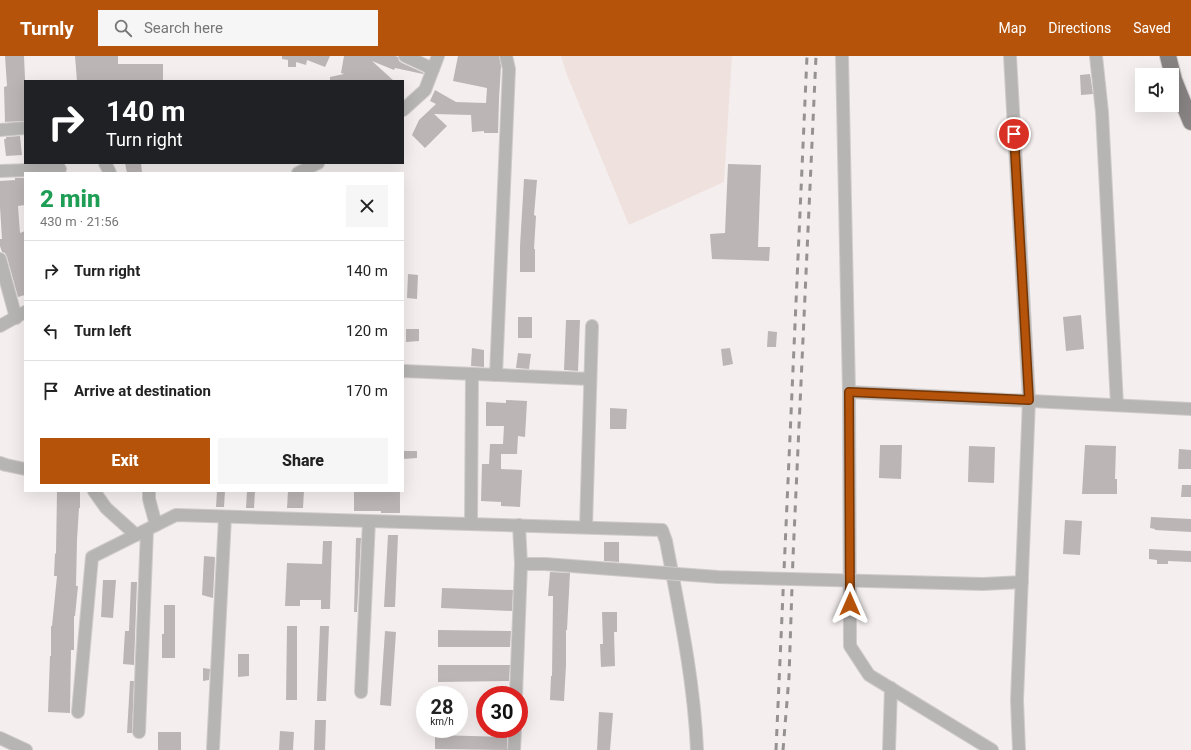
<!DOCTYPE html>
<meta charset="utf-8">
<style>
body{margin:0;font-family:Roboto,sans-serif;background:#f6f6f6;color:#222;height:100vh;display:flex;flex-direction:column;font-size:15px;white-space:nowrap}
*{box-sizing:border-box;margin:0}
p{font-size:13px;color:#767676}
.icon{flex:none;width:22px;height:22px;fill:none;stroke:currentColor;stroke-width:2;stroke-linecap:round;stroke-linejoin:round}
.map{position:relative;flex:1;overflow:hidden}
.sheet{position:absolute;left:24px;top:116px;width:380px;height:320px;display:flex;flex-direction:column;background:#fff;border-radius:0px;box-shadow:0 4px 16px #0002}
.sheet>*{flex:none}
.banner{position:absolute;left:24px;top:24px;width:380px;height:84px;border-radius:0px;box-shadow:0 4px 16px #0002;background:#202124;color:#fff;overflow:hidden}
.controls{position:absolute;left:1135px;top:12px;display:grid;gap:8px}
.controls a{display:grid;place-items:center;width:44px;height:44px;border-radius:0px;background:#fff;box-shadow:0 4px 16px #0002;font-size:20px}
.speed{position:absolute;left:416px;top:630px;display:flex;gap:8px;font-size:20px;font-weight:700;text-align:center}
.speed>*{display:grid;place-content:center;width:52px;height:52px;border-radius:50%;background:#fff;box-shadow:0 4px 16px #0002;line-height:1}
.speed small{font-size:10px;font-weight:400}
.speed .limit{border:6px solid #d22;background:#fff;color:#111}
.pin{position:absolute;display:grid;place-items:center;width:34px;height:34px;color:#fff;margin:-17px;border:2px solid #fff;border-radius:50%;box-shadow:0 1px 4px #0007}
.me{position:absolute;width:44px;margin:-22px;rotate:0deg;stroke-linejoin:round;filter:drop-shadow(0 0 3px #0008)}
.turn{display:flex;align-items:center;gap:14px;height:84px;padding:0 16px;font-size:18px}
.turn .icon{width:52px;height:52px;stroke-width:2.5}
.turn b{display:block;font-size:28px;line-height:34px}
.round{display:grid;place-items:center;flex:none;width:42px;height:42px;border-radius:0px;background:#f6f6f6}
.summary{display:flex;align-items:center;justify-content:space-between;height:68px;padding:0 16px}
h1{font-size:24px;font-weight:800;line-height:30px;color:#1e9e55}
.primary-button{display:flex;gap:8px;margin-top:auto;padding:8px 16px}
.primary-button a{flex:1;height:46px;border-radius:0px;background:#b45309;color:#fff;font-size:16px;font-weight:800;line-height:46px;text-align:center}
.primary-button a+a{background:#f6f6f6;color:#222}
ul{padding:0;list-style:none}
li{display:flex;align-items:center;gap:12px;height:60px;padding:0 16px;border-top:1px solid #e0e0e0}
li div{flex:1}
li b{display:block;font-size:15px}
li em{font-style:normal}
header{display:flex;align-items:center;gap:24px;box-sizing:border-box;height:56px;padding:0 20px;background:#b45309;color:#fff}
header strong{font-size:19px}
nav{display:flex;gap:22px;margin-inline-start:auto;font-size:14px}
.search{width:280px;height:36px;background:#f6f6f6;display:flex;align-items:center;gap:10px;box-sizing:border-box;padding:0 14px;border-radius:0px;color:#767676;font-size:15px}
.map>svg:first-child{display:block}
</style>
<header>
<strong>Turnly</strong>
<div class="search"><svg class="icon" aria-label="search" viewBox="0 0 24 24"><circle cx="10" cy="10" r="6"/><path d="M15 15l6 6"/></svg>Search here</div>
<nav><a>Map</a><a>Directions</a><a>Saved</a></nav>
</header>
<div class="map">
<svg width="1191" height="694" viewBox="0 0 1191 694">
<rect width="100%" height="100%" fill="#f4efee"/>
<path fill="#efe2de" d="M561,0H732L724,126L629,169L567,19Z"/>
<g fill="#bbb6b5">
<path d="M5,0H24L25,22V65L5,66L4,31L7,30Z"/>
<path d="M75,0H118V8H163V24H144V25H77Z"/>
<path d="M282,0H330L325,11L307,4L306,9L296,6V11H288V4L282,3Z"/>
<path d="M344,0H395L398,1L399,5L402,7L424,17L423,18L395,12L394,14L372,5L394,25H330V21L344,18L341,17Z"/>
<path d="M458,0H499L501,10L499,43L498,77H484V75L472,76L471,59L434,58L447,70L425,92L412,79L419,64L436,48L430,45L435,34L456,46L486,47L487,32L453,25Z"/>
<path d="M1090,18L1093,38L1081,39L1080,19Z"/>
<path d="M20,80L22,99L6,100L4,83H6V81Z"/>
<path d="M125,107H141L142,117H127Z"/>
<path d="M728,108L761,109L758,191H770L769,205L712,203L710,178L725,177Z"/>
<path d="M15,122H25V149L18,150L20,177L25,175V239L18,241L7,201L5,197L2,196L0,190V183H2L0,151V125L15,124Z"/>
<path d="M524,123L537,124L534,159L536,160L534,193H535V216H520V190Z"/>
<path d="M408,218L418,219L417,243L407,242Z"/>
<path d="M1081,259L1084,293L1066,295L1063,261Z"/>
<rect x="518" y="261" width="14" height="21"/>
<path d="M566,264H580L578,315L564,314Z"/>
<path d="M406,273H419V285L406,286Z"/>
<path d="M768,275L777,276L776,291H767Z"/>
<path d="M472,292L484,294V311L471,310Z"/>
<path d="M730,292L733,308L723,310L721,293Z"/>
<path d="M518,297L531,298L529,313L516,312Z"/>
<path d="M506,344L527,345L525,381L518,380L517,398H501V413L522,414L520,451L501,450V446L481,445L482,408H489L490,388H503L504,370H486V346L506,347Z"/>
<path d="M610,352L627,353L626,373H610Z"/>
<path d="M880,389H902L901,423L879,422Z"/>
<path d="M1085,389L1116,390L1115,423H1117V438H1082Z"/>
<path d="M969,390L995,391L994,427L968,426Z"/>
<path d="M1179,393L1191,394V413H1178Z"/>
<path d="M403,395H417V402L403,403Z"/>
<path d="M1182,429H1191V441H1181Z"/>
<path d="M57,435H80V452H79L77,484L76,530H78L75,560H74V594H71L70,657L48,656L50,600H51V570H52L57,520H54L55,497L56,498Z"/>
<path d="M217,435H225L224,451H216Z"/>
<path d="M247,435H255L254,452H246Z"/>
<path d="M288,435H304L303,452H287Z"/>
<path d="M354,435H400V457H381V455H354Z"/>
<path d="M1151,461L1191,463V476L1155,474V473L1150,472Z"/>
<path d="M1065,464L1082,465L1080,499L1063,498Z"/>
<path d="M388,479H398L395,551H384Z"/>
<path d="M356,482H361L357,556H354Z"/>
<path d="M323,485H332L330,553H321V544H300V550H285L287,507L322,508Z"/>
<path d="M604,486H619V506L604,505Z"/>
<path d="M1149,493L1191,495V506L1168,505V508H1157V504L1149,503Z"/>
<path d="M204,500L215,501L213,542L202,539Z"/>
<path d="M550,516L570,517L567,574H566V609L564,645L550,644L551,620H552L553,540H548Z"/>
<path d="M103,524H116L113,562L101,561Z"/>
<path d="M131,526H137L134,609L123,608L125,575H129Z"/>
<path d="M442,532L513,534L512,555L441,552Z"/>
<path d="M164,549H175V602H162V578H164Z"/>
<path d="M602,556H617V576H614L615,610L601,611L600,588H603Z"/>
<path d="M287,570H297V644H286Z"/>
<path d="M320,570H329L326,645H317Z"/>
<path d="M438,574L511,575L510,591H438Z"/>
<path d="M385,575L396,576L391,650L380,649Z"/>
<path d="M238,598H249V620L238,621Z"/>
<path d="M438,609H510L509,625L438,626Z"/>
<path d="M203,612L210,613L209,624L203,625Z"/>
<path d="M130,625H134L132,677H127Z"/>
<path d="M599,656L613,657L610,694H597Z"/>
<path d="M315,664H326L325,694H314Z"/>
<path d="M280,675L294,676L293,694H279Z"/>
<rect x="158" y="676" width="23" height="18"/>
<path d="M435,679L507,681V694L435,693Z"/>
</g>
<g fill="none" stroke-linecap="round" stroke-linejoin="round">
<g stroke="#cfcbca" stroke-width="14">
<g id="minor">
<path d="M405,0L433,13"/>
<path d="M842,0L849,336L850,590L869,619L992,694"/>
<path d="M1010,0L1029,344L1017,644L1019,694"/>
<path d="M1096,0L1102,56L1117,349"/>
<path d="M403,54L425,34L438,0"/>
<path d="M0,74L25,72"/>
<path d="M105,107L110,117"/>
<path d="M0,115L60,113"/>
<path d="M298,117L318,107"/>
<path d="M0,203L16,262"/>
<path d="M0,270L25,256"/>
<path d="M403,315L590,323"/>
<path d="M496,319L509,13L506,0"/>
<path d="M849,336L1191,353"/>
<path d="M0,407L6,409L25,413"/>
<path d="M94,435L106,452L136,479"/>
<path d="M149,435V443L156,469"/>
<path d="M471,468L472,318"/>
<path d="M519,469L521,508"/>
<path d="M586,471L592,270"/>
<path d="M983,528L1022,526"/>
<path d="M361,636L369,465"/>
<path d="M516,639L521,508H545"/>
<path d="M78,656L92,501L176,459L662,474L666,485C679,554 694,623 697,694"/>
<path d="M139,676L147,474"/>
<path d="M0,682L26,694"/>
<path d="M213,692L225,461"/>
<path d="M514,694L515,673"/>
<path d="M889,694L891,632"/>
</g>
</g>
<g stroke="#cfcbca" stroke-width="18">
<path id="major" d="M1168,0L1174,24L1191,66"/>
</g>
<use href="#minor" stroke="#b7b5b4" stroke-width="12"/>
<use href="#major" stroke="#878382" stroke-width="16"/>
<g stroke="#959291" stroke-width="3" stroke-dasharray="7 7" stroke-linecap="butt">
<path d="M776,694L807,0"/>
<path d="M783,694L789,621L793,501L816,0"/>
</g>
<g stroke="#cfcbca" stroke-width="14" stroke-linecap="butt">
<path id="minor-bridge" d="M545,508L718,521L983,528"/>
</g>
<use href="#minor-bridge" stroke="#b7b5b4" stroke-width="12"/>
</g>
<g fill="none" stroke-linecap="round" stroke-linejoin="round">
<g stroke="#753606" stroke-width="10">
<path id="route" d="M850,548L849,336L1029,344L1014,78"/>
</g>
<use href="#route" stroke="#b45309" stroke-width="7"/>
</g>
</svg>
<div class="controls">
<a><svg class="icon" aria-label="sound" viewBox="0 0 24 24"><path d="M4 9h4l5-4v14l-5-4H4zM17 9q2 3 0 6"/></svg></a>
</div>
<div class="speed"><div>28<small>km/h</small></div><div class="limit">30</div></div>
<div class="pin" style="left:1014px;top:78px;background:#d93025"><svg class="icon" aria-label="arrive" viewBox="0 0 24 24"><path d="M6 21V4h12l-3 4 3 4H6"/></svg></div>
<svg class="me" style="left:850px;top:548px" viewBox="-20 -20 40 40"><path d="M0-17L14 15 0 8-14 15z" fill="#b45309" stroke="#fff" stroke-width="4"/></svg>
<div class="banner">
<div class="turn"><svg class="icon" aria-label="right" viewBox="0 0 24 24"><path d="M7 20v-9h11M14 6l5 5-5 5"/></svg><div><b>140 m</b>Turn right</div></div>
</div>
<section class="sheet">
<div class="summary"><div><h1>2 min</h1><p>430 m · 21:56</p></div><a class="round"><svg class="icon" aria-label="close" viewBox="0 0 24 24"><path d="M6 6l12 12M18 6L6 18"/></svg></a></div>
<ul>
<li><svg class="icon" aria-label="right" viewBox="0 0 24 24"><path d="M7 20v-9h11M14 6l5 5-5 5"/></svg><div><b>Turn right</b></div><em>140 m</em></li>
<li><svg class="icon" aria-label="left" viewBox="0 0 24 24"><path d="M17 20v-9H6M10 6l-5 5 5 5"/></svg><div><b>Turn left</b></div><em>120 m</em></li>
<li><svg class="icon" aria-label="arrive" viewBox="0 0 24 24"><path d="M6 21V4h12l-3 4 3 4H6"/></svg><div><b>Arrive at destination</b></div><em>170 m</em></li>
</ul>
<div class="primary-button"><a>Exit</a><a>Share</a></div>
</section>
</div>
